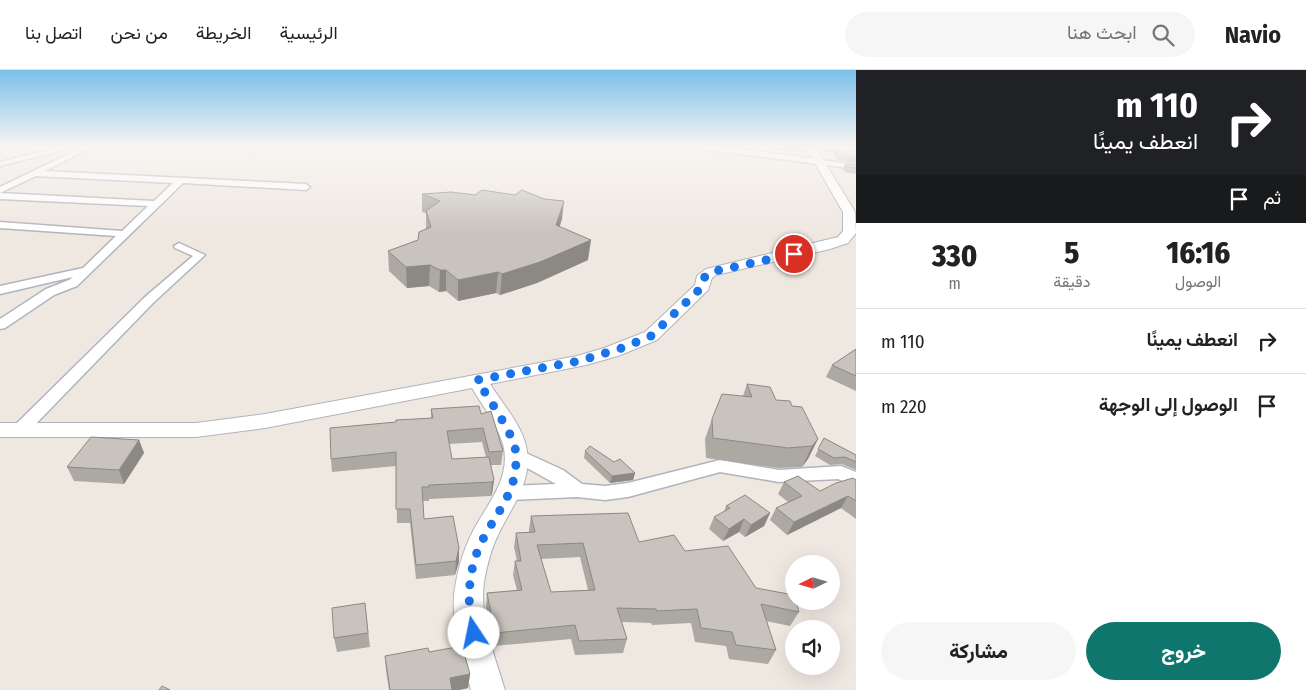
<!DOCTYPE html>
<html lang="ar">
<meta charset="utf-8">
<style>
body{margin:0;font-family:"Fira Sans Condensed",Vazirmatn,sans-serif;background:#f6f6f6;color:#222;direction:rtl;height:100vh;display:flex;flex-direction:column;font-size:19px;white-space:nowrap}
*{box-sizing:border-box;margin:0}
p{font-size:16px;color:#767676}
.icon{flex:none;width:28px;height:28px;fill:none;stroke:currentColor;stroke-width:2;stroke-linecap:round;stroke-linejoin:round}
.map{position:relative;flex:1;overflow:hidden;direction:ltr}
.side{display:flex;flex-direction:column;background:#fff;width:450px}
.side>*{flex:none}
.banner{background:#202124;color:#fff;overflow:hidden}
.needle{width:32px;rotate:265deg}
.fabs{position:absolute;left:785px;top:485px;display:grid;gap:10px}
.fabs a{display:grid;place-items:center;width:55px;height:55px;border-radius:50%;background:#fff;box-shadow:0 5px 20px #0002;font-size:25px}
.pin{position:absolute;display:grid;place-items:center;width:42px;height:42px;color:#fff;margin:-21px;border:2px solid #fff;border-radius:50%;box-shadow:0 1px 5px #0007}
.me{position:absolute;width:55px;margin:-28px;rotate:349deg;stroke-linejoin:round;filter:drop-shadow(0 0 4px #0008)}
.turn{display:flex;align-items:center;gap:18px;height:105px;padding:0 25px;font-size:22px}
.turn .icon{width:65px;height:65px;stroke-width:2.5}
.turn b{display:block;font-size:35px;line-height:42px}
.then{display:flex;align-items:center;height:48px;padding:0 25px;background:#0003;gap:10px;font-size:19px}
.eta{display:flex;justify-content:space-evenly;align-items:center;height:85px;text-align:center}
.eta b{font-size:30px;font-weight:800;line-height:35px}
.button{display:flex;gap:10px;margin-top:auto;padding:10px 25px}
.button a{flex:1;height:58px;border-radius:30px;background:#0f766e;color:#fff;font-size:20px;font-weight:800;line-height:58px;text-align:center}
.button a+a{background:#f6f6f6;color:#222}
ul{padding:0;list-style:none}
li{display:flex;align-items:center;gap:15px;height:65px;padding:0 25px;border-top:1px solid #e0e0e0}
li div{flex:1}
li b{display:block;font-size:19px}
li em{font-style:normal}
header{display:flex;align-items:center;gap:30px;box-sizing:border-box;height:70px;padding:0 25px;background:#fff;border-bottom:1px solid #e0e0e0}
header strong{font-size:24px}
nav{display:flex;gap:28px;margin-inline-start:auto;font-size:18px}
.search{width:350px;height:45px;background:#f6f6f6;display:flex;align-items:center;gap:12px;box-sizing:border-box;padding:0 18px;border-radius:28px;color:#767676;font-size:19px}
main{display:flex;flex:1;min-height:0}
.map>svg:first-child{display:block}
</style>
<header>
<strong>Navio</strong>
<div class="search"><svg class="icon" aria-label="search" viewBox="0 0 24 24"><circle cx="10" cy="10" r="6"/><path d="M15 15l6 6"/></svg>ابحث هنا</div>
<nav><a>الرئيسية</a><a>الخريطة</a><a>من نحن</a><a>اتصل بنا</a></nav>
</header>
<main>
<section class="side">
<div class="banner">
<div class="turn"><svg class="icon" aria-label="right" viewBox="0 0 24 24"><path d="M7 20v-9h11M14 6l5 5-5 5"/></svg><div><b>110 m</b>انعطف يمينًا</div></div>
<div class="then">ثم<svg class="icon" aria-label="arrive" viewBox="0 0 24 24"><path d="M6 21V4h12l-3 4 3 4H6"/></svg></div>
</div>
<div class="eta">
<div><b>16:16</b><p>الوصول</p></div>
<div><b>5</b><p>دقيقة</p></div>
<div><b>330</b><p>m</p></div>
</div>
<ul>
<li><svg class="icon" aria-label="right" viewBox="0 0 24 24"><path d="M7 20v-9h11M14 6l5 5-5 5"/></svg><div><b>انعطف يمينًا</b></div><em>110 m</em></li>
<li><svg class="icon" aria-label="arrive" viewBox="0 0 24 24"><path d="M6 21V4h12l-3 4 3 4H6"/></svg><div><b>الوصول إلى الوجهة</b></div><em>220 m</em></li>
</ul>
<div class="button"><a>خروج</a><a>مشاركة</a></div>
</section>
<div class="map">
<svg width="856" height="620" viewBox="0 0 856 620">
<rect width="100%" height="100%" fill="#efe8e1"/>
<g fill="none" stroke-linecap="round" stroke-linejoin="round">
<g stroke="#b1b4be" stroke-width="3">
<g id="street">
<path d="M65,76H78L0,96V92Z"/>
<path d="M85,76H94L45,101L306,114L310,117L306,120L183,113L77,216L54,225L5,258L0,259V249L46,219L69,210L73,207L0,224V216L83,198L116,166L0,158V152L122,161L148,136L0,129V123L154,131L173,113L36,106L0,123V117Z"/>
<path d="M679,76C738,76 798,87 856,95V99Z"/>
<path d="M179,173L205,185L153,233L26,364L20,365L14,364L12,360L14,356L145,227L193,186L175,178L174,176Z"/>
<path d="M515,378L563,400L582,414L605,416L628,413L720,390L779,400L841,396L856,402V417L838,409L779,412L720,402L628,427L605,430L577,427L510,430L503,428L501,423L503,418L510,416L556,414L509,388L506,384L509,380Z"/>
</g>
</g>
<g stroke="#b1b4be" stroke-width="2">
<path id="secondary" d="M805,76H815L855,142L856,163L848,173L830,179L716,205L712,208L708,220L657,270L618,286L586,295L490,314C502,333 521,354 526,376C534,410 512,436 498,465C491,479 487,496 484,512C479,549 495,586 505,620H471C462,585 448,548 456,512C459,494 465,477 473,461C487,434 512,408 503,374C497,354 482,335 472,318L265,358L196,367H0V353H196L265,344L577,286L604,278L645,262L695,215L697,206L706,199L838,167L843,161V142Z"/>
</g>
<use href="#street" fill="#fff" fill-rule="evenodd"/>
<use href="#secondary" fill="#fff" fill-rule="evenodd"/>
</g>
<g fill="#aca8a2" fill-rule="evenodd">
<path d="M759,76H808V77L806,82L767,80Z"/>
<path d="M817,76H856V93L837,90L833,82H821Z"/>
<path d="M845,94L856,95V104L845,102L843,99Z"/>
<path d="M422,124L562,149L559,157L588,190L537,213L500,225L496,223L458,231L446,221L439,222L429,216L407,218L389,201L388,181L418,170L426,159V143L422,142Z"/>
<path d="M856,279V321L826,307L832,295Z"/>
<path d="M747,314L776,330L792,336L818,369L808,389L802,397L779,398L706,388L705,369L712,349L743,326Z"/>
<path d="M431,339L481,344L503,381L501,395H491L494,410L492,424L491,426L429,429V431H423L424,449L459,478V492L455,505L416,509L410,453H397L396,396L332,402L331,389L396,352L431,348ZM482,372L486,387L452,389L449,374Z"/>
<path d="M824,368L856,385V400L842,394L830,395L815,386Z"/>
<path d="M139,370L144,383L124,414L74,411L67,397Z"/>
<path d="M585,381L614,392L635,403L633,410L610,413L584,388Z"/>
<path d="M856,410V449L841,438L787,465L770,450L776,438L788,432L778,424L784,412L820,421Z"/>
<path d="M726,436L770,443L764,456L745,467L739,462L723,471L709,459L714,447L724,442Z"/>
<path d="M531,446L639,472L685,481L756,518L799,542L790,556L766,551L776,580L768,594L729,589L726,576L695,572L691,553L652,555L651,553L622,552L627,569L623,583L575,585L571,569L493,576L486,537L487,523L517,520L513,505L515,491H517L514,477L516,463L529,462V460ZM580,487L588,520L551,522L541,489Z"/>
<path d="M365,533L370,577L337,582L334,568Z"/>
<path d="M429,582L470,604L468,618L459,620H389L386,600L385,586Z"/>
</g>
<g fill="#8c8884">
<path d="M564,131L562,149L554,175L556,155Z"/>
<path d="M591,170L588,190L537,213L500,225L502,204Z"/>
<path d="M430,195L429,216L407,218L406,197Z"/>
<path d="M440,200H446V221L439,222Z"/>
<path d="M498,202L496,223L458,231V210Z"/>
<path d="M818,369L808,389L802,397L812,376Z"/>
<path d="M139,370L144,383L124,414L119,400Z"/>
<path d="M635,403L633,410L610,413L612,406Z"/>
<path d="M494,410L492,424L491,426L492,412Z"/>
<path d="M848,426L841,438L787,465L794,452Z"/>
<path d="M770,443L764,456L745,467L751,455Z"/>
<path d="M744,449L739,462L723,471L729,459Z"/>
<path d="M459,478V492L455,505L456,491Z"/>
<path d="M470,604L468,618L459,620H449L450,608Z"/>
</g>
<g fill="#c8c3bc" stroke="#8c8884" fill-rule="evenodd">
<path d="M787,76H808V77Z"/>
<path d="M822,76H856V88L839,85L835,77Z"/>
<path d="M845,94L856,95V98L847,97Z"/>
<path d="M482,120L515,125L522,120L544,129L564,131L556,155L591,170L540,192L502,204L498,202L458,210L446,200H440L430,195L406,197L388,181L418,170L419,162L431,157L426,141L440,131L422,124L451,122L475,125Z"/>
<path d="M856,279V306L832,295Z"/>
<path d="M747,314L770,317L776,330L790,331L792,336L802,337L818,369L812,376L788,378L713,368L712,349L722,324L752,327Z"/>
<path d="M479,336L481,344L491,341L503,381L489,382L483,358L447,361L452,389L489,387L494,410L492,412L429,415V417H422L424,449L453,446L459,478L456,491L416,495L410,439H396V382L331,389L330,358L396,352V350L433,348L431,339Z"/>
<path d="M91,367L139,370L119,400L67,397Z"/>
<path d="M824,368L856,385V392L845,387L834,388L818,379Z"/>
<path d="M590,376L614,392L620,389L635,403L612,406L585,381Z"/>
<path d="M798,406L820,421L836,413L853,408L856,410V431L848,426L794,452L776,438L802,426L784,412Z"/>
<path d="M745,425L770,443L751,455L744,449L729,459L714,447L730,438L726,436Z"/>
<path d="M628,443L639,472L674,465L685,481L728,476L756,518L794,525V531H796L799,542L761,534L776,580L736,575L732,562L701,558L697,539L657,541L656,539L617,538L627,569L579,571L575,555L495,563L487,523L522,520L515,491H521L516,463L535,462L531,446ZM583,473L595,520L551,522L537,475Z"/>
<path d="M365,533L368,563L334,568L332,538Z"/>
<path d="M462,576L470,604L450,608L452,620H390L385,586L428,578L429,582Z"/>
<path d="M162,616L170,620H159Z"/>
</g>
<linearGradient id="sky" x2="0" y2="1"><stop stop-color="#7bc0ea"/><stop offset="0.47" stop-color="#f8f5f2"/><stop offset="1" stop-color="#f8f5f2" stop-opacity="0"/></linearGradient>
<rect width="856" height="163" fill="url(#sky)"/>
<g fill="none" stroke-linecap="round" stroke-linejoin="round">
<path stroke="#1a73e8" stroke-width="9" stroke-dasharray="0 16.2" d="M474,563C466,534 468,500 481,473C498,439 521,419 515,377C512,363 486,324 477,310L579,291L622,278L651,266L702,217L705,206L711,202L794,184"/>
</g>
</svg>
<div class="fabs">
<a><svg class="needle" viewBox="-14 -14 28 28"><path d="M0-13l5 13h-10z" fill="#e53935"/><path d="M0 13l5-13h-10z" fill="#767676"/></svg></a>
<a><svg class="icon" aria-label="sound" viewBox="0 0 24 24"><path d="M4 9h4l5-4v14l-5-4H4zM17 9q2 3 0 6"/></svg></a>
</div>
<div class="pin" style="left:794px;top:184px;background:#d93025"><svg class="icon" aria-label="arrive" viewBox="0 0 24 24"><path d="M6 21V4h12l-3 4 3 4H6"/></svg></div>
<svg class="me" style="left:474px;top:563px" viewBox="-20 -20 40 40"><circle r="19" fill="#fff"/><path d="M0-13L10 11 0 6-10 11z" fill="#1a73e8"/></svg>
</div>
</main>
